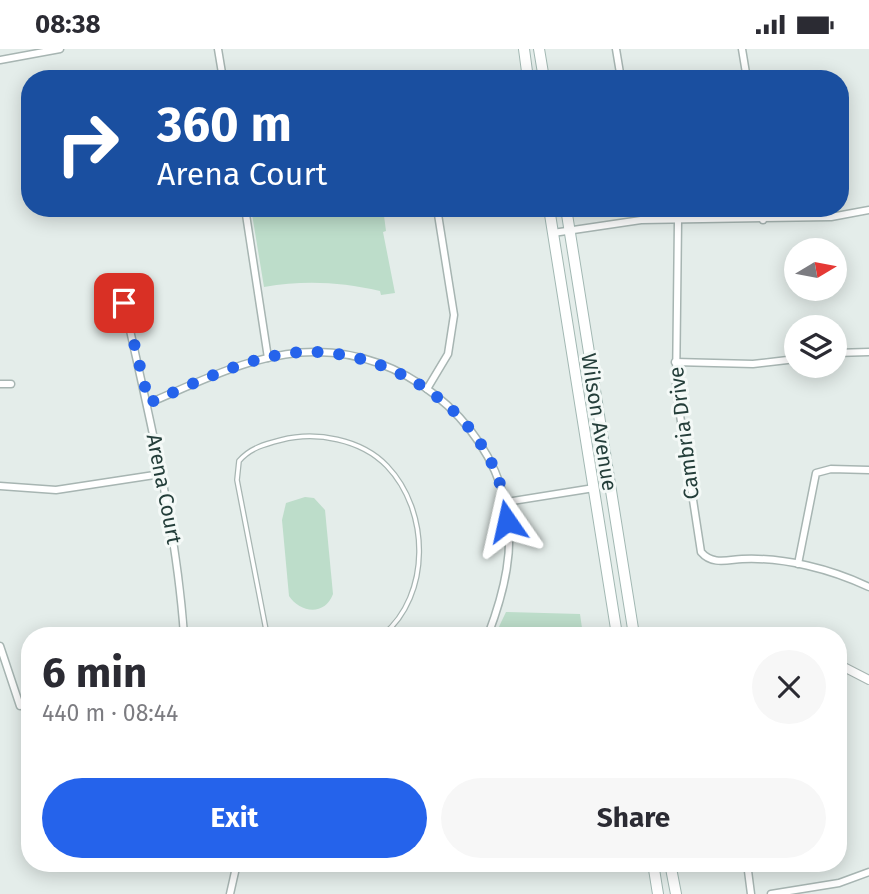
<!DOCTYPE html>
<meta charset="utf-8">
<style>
body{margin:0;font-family:"Fira Sans",sans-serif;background:#f7f7f7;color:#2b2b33;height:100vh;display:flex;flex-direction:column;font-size:26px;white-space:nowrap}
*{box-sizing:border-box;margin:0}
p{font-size:23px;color:#7c7c81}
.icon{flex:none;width:38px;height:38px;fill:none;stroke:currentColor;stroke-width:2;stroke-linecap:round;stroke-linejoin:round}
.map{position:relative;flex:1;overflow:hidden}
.drawer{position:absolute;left:21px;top:578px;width:826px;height:245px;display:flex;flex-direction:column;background:#fff;border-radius:28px;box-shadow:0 4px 18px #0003}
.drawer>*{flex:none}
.hud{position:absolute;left:21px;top:21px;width:828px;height:147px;border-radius:28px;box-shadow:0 4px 18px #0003;background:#1a4fa0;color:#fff;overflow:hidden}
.needle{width:46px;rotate:80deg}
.controls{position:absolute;left:784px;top:189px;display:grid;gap:14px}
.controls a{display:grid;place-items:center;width:63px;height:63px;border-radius:50%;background:#fff;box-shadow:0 4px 18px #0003;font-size:35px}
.pin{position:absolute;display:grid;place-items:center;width:60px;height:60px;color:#fff;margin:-30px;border-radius:14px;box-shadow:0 4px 10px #0006}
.me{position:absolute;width:77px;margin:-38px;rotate:349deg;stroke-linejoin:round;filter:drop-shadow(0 0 5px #0008)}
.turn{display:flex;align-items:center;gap:24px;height:147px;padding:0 21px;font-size:32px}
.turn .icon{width:91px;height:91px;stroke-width:2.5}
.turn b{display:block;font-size:49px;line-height:60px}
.round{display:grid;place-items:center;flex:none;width:74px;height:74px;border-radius:37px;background:#f7f7f7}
.overview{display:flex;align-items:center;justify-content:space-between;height:119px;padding:0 21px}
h1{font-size:42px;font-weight:700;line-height:52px}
.cta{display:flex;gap:14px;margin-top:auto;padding:14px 21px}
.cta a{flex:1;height:80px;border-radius:42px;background:#2563eb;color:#fff;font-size:28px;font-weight:700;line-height:80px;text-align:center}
.cta a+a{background:#f7f7f7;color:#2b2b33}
.status{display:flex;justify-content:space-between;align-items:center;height:49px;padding:0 35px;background:#fff;direction:ltr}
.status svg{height:19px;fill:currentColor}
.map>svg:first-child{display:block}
</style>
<div class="status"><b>08:38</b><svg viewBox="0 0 49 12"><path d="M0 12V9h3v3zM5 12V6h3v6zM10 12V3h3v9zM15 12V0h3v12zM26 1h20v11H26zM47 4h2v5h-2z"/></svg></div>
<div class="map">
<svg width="869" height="845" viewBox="0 0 869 845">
<rect width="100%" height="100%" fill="#e4edea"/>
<g fill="#bdddca">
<path d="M251,159H383L386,182L383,183L395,244L381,246L380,242C340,233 305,231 264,238Z"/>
<path d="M305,448L314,449L325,461L333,545C325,567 300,564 289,547L282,471L286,454Z"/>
<path d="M506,563L580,565L583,586H495Z"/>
</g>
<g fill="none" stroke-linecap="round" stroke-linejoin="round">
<g stroke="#a7b5b2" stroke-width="6">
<path id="service" d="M267,586L237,431L239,412C250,399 265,395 281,391C316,382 361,390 387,417C430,462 431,546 383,586"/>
</g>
<g stroke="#a7b5b2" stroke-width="9">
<g id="minor">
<path d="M218,0L223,30"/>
<path d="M616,0L621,30"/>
<path d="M742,0L747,30"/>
<path d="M0,11L60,0"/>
<path d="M245,159L268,309"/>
<path d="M763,159V171"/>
<path d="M678,172L676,340L701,503C712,516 727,511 742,510C784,508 831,520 869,538"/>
<path d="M553,184L641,171L831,168L869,161"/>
<path d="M124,254C148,364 176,473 184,586"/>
<path d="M835,304L869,303"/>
<path d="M675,313L753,315L796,310"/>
<path d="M0,335H11"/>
<path d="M427,340L448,305L454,266L437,159"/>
<path d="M149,354C201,332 257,303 315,303C401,302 485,368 505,452C516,497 504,544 488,586"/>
<path d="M0,437L56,441L161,425"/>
<path d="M506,453L594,439"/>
<path d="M798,515L816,424L831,420L869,421"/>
<path d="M0,597L20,657"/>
<path d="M386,814L409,817"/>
<path d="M747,814L751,845"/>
<path d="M230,845L237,814"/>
<path d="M771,845L839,834L869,823"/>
</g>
</g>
<g stroke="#a7b5b2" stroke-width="10">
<path id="tertiary" d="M838,615L869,631"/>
</g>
<g stroke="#a2b8b3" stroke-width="12">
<g id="secondary">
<path d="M524,0L528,30"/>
<path d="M539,0L544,30"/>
<path d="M549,159L617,586"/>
<path d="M566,159L634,586"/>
<path d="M653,814L658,845"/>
<path d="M670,814L676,845"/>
</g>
</g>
<use href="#service" stroke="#fff" stroke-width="3.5"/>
<use href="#minor" stroke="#fff" stroke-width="6"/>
<use href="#tertiary" stroke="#fff" stroke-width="8"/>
<use href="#secondary" stroke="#fff" stroke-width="10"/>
</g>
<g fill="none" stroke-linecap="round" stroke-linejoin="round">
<path stroke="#2563eb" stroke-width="12" stroke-dasharray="0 21.6" d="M124,254L149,354C200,332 259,301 316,303C407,306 501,377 507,472"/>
</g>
<g text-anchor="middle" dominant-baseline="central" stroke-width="6" stroke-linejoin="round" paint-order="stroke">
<g font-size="21" fill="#243e3a" stroke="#f4f9f7">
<text transform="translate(599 373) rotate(81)">Wilson Avenue</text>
<text transform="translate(684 384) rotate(-97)">Cambria Drive</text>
<text transform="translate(164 440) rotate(79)">Arena Court</text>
</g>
</g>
</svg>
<div class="controls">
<a><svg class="needle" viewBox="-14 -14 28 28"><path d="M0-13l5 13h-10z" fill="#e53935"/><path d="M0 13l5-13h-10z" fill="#7c7c81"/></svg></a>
<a><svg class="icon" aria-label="layers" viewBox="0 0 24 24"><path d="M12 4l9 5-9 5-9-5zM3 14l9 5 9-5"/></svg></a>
</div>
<div class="pin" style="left:124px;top:254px;background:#d93025"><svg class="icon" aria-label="arrive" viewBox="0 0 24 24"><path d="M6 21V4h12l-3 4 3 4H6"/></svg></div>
<svg class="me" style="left:507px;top:472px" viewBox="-20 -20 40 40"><path d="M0-17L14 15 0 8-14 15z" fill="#2563eb" stroke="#fff" stroke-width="4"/></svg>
<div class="hud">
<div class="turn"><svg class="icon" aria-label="right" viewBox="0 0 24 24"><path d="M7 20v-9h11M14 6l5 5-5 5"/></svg><div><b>360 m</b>Arena Court</div></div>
</div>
<section class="drawer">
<div class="overview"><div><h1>6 min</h1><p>440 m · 08:44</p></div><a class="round"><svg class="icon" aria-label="close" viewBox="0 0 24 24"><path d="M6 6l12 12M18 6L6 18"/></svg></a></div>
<div class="cta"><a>Exit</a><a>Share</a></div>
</section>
</div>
